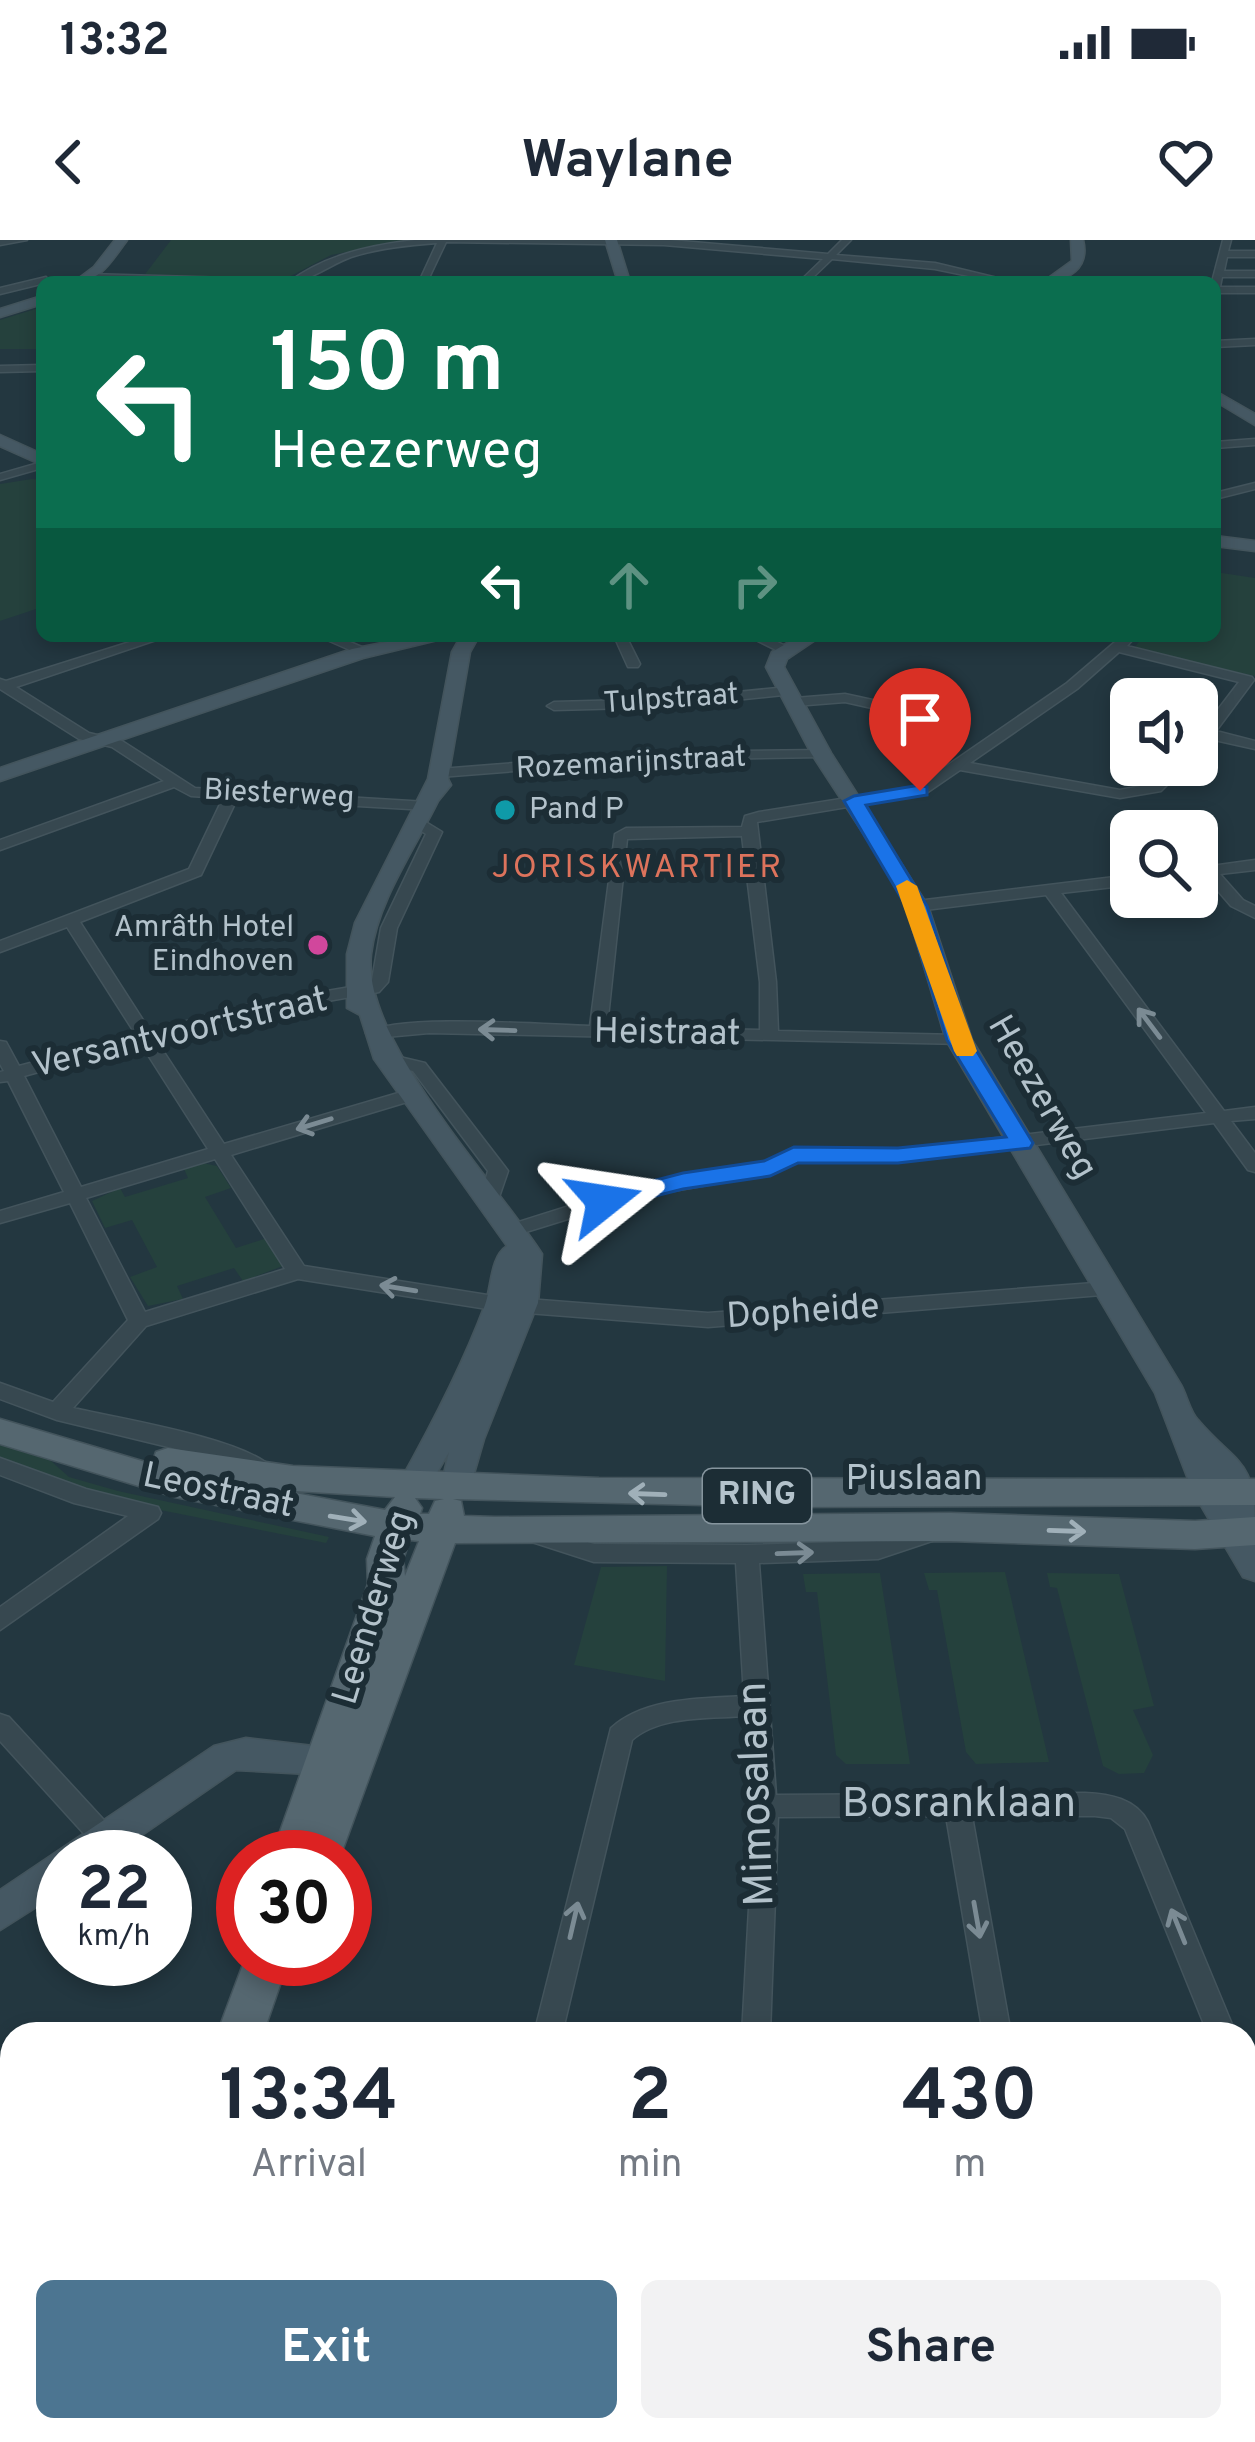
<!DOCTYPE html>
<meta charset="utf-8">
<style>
body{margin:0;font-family:Overpass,sans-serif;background:#f2f2f3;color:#1f2937;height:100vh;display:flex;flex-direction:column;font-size:45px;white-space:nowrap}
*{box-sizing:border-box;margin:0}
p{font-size:39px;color:#747a83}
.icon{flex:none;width:66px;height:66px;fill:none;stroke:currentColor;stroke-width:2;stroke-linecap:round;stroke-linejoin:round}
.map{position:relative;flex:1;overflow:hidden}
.panel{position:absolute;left:0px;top:1782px;width:1257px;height:420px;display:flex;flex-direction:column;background:#fff;border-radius:36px 36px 0 0;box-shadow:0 6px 18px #0003}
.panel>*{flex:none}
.hud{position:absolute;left:36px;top:36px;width:1185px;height:366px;border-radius:18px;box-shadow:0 6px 18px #0003;background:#0b6e4f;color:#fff;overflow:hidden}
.tools{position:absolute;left:1110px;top:438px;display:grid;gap:24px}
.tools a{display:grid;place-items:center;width:108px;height:108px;border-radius:18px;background:#fff;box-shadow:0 6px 18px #0003;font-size:60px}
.speed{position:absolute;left:36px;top:1590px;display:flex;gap:24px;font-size:60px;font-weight:700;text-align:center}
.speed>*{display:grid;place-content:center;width:156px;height:156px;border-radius:50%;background:#fff;box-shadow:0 6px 18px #0003;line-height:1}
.speed small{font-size:30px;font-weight:400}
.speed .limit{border:18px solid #d22;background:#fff;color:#111}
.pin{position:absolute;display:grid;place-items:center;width:102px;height:102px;color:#fff;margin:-123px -51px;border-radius:50% 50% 50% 0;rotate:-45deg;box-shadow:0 0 12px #0007}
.pin .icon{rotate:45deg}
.me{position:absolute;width:132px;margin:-66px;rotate:75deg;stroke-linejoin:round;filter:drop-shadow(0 0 9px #0008)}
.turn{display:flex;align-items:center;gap:42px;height:252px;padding:0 36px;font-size:54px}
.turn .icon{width:156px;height:156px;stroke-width:2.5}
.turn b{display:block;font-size:84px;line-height:102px}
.lanes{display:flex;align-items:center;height:114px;padding:0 36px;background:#0003;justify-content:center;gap:60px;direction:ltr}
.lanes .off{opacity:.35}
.eta{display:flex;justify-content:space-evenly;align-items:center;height:204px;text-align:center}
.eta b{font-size:72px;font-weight:700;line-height:84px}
.action{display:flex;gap:24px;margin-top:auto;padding:24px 36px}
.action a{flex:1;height:138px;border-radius:18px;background:#4c7591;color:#fff;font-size:48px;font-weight:700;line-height:138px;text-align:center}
.action a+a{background:#f2f2f3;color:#1f2937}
.status{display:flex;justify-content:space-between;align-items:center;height:84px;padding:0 60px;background:#fff;direction:ltr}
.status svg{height:33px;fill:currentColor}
header{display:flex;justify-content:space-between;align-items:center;height:156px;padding:0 36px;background:#fff;font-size:54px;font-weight:700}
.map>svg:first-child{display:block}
</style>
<div class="status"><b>13:32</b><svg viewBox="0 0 49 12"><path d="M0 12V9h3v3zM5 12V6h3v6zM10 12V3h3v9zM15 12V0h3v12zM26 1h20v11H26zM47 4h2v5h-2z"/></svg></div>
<header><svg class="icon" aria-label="back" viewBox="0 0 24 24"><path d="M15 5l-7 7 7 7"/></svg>Waylane<svg class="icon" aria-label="heart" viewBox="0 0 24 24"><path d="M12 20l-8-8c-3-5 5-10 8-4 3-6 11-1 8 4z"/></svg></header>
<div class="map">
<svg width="1255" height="2202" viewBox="0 0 1255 2202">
<rect width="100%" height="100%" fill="#233740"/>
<g fill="#25413d">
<path d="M171,0H410L331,15L285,39L143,37Z"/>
<path d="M42,67V109H0V80Z"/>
<path d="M32,239L42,240V367L0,381V244Z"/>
<path d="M1215,332L1255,338V436L1133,410L1143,396H1215Z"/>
<path d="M203,923L217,926L231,948L205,957L236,1008L267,998L283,1026L243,1041L234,1028L177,1046L183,1059L148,1066L130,1037L157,1027L132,980L105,988L92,961L120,948L125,957L188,938L184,929Z"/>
<path d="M0,1204L51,1221L69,1237L118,1251L329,1297L326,1303L115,1261L0,1220Z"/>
<path d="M667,1326L665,1441L574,1425L601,1327Z"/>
<path d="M1005,1332L1049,1522L976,1524L966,1512L937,1350H929L924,1333Z"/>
<path d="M880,1333L910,1524H846L836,1515L817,1352H806L803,1334Z"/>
<path d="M1047,1333L1119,1334L1154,1466L1133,1470L1153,1515L1144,1533L1119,1534L1103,1526L1057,1348L1050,1347Z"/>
<path d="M316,2190H698L697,2202H312Z"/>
</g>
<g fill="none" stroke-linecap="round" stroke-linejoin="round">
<g stroke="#43545c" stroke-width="3">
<g id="street">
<path d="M0,0H27L0,5Z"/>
<path d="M415,0H670L828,14L842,0H851L836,15L935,23L1014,42H998L935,29L832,19L808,42H799L823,19L664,5L446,2L427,42H419L437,3C408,5 379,8 351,17C331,24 309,42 289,42C325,15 371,5 415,0Z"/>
<path d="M1223,0H1231L1228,11H1255V17H1227L1224,31H1255V37H1222L1220,47H1255V53H1215L1212,42Z"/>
<path d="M88,34L265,39L269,42L85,39Z"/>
<path d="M46,37L49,42L0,54V48Z"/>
<path d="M1255,99V105L1215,107V101Z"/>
<path d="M42,125V131L0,132V126Z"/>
<path d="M1255,199V205L1215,208V202Z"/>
<path d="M42,222V228L0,240V234Z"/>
<path d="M1255,243V249L1215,259V253Z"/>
<path d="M149,396H168L16,447L89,493L122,501L195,548L427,562L434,566L427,570L237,559L201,635L80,682L150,791L246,765L368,744L372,740L381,688L426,594L411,584L424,581L442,592L397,688L388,742L379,752L248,775L156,800L224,904L405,851L411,850L420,855L417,859L231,915L304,1026L500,1057L708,1073L1107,1042L1114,1044L1117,1049L1114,1054L708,1087L500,1071L298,1039L146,1086L73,1168C116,1178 248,1199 273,1229L270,1235L262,1237L226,1221L57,1180L0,1159V1143L53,1162L128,1080L70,963L0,983V971L64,952L8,841L0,842V832L4,831L0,824V801L6,802L19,826L136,795L67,687L0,712V701L189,629L223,558L191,556L174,547L0,610V600L164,541L112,507L79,499L0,449V439L6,441ZM141,804L208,909L81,947L24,836ZM215,919L285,1029L145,1072L86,958Z"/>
<path d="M318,396H336L371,411L359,414Z"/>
<path d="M614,396H626L640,424L638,427H628Z"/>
<path d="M748,396H765L794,410L782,413Z"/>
<path d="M1122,396H1136L1127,406L1252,437L1254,440L1216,491L1255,501V509L1210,499L1197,511V497L1239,442L1119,412L1077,449L970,523L1120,550L1151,544L1172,525H1187L1161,551L1120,558L960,530L925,554L757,582L776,742L778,791L959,795L968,800L965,804L429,793L375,798L366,793C397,773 546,785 590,786L615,594L626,588L742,587L745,576L759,572L916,547L1067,443ZM742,596L760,742V790L607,787L627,599Z"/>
<path d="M788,447L795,451L793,454L667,467L554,470L547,466L554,462L667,459Z"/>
<path d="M845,454L900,466L911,456L923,459L903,475L845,462L795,466L788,462L795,458Z"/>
<path d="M826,510V516L821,517L654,520L440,537L433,533L440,529L654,512Z"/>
<path d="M1255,620V630L1220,634L1243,660L1255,666V678L1231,666L1205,636H1197V628Z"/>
<path d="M1131,635V645L1061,653L1224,871L1255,867V879L1231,881L1255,913V932L1248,930L1214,883L898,922L797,921L770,934L639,957L513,996L503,990L506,986L636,945L765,923L793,909L898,910L1206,873L1046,655L917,671L909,666L917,661Z"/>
<path d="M387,814L425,823L505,927L508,931L497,963L490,965L480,959L488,931L413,831L381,823V815Z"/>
<path d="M0,1218L86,1249L158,1267L161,1273L158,1279L0,1390V1367L128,1276L74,1263L0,1235Z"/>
<path d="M933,1283L941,1286L945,1292L941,1298L878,1319L759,1323L776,1555L1085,1553C1110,1554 1136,1559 1148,1582L1236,1794H1208L1125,1589L1111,1578L1095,1576H972L1011,1794H983L946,1576L778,1577L770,1794H742L753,1596L745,1476C710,1479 660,1475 632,1500L562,1794H534L611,1488C646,1457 700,1459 744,1456L736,1323L594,1322L529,1301L525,1295L529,1289L537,1286L594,1304L747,1305L878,1301Z"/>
<path d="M0,1474L9,1477L114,1591L118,1599L114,1607L105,1611L96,1607L0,1501Z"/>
<path d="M1245,1836L1255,1840V1888L1245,1884Z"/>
<path d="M1255,2179V2202H1149L1154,2190H1245V2180Z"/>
<path d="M721,2190H946L951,2202H723Z"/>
<path d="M1048,2190H1082L1084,2202H1050Z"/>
</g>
</g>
<g stroke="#43545c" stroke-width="3">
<g id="secondary">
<path d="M115,0H127C112,20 101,42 74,42L94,27Z"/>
<path d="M605,0H617L630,42H618Z"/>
<path d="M1071,0H1083C1090,28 1068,42 1043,42L1072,21Z"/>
<path d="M42,56V64L0,77V69Z"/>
<path d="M1215,151L1255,174V185L1215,161Z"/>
<path d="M0,195L42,214V225L0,206Z"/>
<path d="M1215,296L1255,301V311L1215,306Z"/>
<path d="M417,396H454L363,418L0,541V528L352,409Z"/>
<path d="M461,396H479L470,412L448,539L451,545L438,561C415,608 377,662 371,714C361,800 495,941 542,1014L538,1063L484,1199L468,1254H446L441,1246L449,1212L425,1253H403L398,1245C430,1188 462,1127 485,1065C492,1046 490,1017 507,1006L374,819L360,775L347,768V714L355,683L428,539L452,412Z"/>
<path d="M799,396H821L787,419L784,427L831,513L928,666L972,800L1181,1145C1187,1156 1190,1172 1198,1180C1236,1225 1255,1217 1255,1285L1244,1282L1255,1300V1341L1243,1337L1193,1252L1155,1153L946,800L906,666L888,631L811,513L766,427L772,412Z"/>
<path d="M246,1498L339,1509L344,1520L339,1531L326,1535L236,1530L110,1617H63V1650L0,1690V1650L214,1506Z"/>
</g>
</g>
<g stroke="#43545c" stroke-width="3">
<g id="primary">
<path d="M0,1179L152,1224L156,1212L168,1208L293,1226L599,1238L1255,1239V1265L786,1267L453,1259L461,1261L464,1276L495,1277L950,1273L1195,1281L1255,1277V1305L1195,1309L950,1301L455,1303L340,1617H271L368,1344L367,1319L375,1296L175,1257L0,1204ZM279,1250L395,1257L385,1270ZM415,1258L444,1259L435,1261L429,1274H420L422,1268ZM410,1300L419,1301L405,1336L403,1319Z"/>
<path d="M245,1719H289L263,1794H217Z"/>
<path d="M69,2190H121L117,2202H65Z"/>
</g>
</g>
<use href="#street" fill="#374850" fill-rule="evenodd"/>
<use href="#secondary" fill="#455863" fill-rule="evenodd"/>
<use href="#primary" fill="#556770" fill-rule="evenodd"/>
</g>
<defs><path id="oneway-shaft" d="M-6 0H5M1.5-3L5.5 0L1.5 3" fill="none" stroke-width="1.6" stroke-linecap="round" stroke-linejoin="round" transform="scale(3)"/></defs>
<g stroke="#7b8b94">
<use href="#oneway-shaft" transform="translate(1149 783) rotate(-127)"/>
<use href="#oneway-shaft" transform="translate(497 790) rotate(-178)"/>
<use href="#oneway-shaft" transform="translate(314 884) rotate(163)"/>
<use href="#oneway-shaft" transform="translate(398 1048) rotate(-171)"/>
<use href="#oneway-shaft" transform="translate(795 1313) rotate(-2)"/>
<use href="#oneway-shaft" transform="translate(574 1680) rotate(-77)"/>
<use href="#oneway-shaft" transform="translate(977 1680) rotate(80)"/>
<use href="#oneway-shaft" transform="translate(1178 1686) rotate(-112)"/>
</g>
<g stroke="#a0b0b9">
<use href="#oneway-shaft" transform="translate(647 1254) rotate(-178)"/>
<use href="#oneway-shaft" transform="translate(348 1279) rotate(9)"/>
<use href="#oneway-shaft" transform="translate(1067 1291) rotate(2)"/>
</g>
<path fill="#1a73e8" stroke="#114b97" stroke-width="3" d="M920,545L927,547V555L866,565L927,666L970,800L1033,903L1030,908L898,923H798L770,936L683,949L604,969L595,967L591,961L595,956L683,933L764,921L794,907L898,908L1006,897L947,800L906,666L844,561L854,556Z"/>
<path fill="#f59e0b" d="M907,640L917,646L977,811L973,816H957L954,811L896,646Z"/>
<circle fill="#0f9aa8" stroke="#1c2d35" stroke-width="4.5" cx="505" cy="570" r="12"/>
<circle fill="#d1479c" stroke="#1c2d35" stroke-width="4.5" cx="318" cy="705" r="12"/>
<g text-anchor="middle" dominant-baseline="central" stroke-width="12" stroke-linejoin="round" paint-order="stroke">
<g font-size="30" fill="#b3c2cb" stroke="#1c2d35">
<text transform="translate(671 460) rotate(-4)">Tulpstraat</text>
<text transform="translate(631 524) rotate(-3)">Rozemarijnstraat</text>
<text transform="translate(279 555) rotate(3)">Biesterweg</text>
</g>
<g font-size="30" fill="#b3c2cb" stroke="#1c2d35" text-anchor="start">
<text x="529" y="570">Pand P</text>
<text x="294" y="688" text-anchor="end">Amrâth Hotel<tspan x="294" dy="34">Eindhoven</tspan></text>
</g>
<g font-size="33" letter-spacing="3" fill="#dd735c" stroke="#1c2d35">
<text x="638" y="629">JORISKWARTIER</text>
</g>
<rect fill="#1c2d35" stroke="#86959e" stroke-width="3" x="703" y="1229" width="108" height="54" rx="9"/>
<g font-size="33" font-weight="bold" fill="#b3c2cb">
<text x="757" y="1256">RING</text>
</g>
<g font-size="36" fill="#b3c2cb" stroke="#1c2d35">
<text transform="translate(180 794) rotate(-13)">Versantvoortstraat</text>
<text transform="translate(667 794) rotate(1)">Heistraat</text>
<text transform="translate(1041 858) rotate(60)">Heezerweg</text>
<text transform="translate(803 1073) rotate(-4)">Dopheide</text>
<text x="914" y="1240">Piuslaan</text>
<text transform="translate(218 1252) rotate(12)">Leostraat</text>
<text transform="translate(375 1368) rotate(-73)">Leenderweg</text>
</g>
<g font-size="42" fill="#b3c2cb" stroke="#1c2d35">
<text transform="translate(758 1554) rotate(-92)">Mimosalaan</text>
<text x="959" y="1565">Bosranklaan</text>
</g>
</g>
</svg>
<div class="tools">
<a><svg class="icon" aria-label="sound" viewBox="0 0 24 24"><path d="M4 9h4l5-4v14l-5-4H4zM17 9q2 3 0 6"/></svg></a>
<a><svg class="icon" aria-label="search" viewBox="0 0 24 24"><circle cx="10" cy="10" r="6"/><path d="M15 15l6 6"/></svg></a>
</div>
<div class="speed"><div>22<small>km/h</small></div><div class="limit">30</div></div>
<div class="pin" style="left:920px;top:551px;background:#d93025"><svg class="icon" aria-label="arrive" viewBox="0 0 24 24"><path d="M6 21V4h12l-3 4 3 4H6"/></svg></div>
<svg class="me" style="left:604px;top:961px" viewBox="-20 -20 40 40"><path d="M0-17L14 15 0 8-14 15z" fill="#1a73e8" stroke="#fff" stroke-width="4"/></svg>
<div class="hud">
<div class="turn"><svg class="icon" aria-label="left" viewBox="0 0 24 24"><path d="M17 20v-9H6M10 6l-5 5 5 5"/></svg><div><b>150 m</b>Heezerweg</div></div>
<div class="lanes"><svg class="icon" aria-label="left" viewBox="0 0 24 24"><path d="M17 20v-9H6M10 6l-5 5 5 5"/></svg><svg class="icon off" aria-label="ahead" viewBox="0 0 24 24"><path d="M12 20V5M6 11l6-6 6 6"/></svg><svg class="icon off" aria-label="right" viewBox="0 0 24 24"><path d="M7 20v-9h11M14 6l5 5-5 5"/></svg></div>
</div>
<section class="panel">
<div class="eta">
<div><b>13:34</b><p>Arrival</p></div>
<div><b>2</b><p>min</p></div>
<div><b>430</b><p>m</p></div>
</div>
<div class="action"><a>Exit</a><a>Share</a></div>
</section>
</div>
